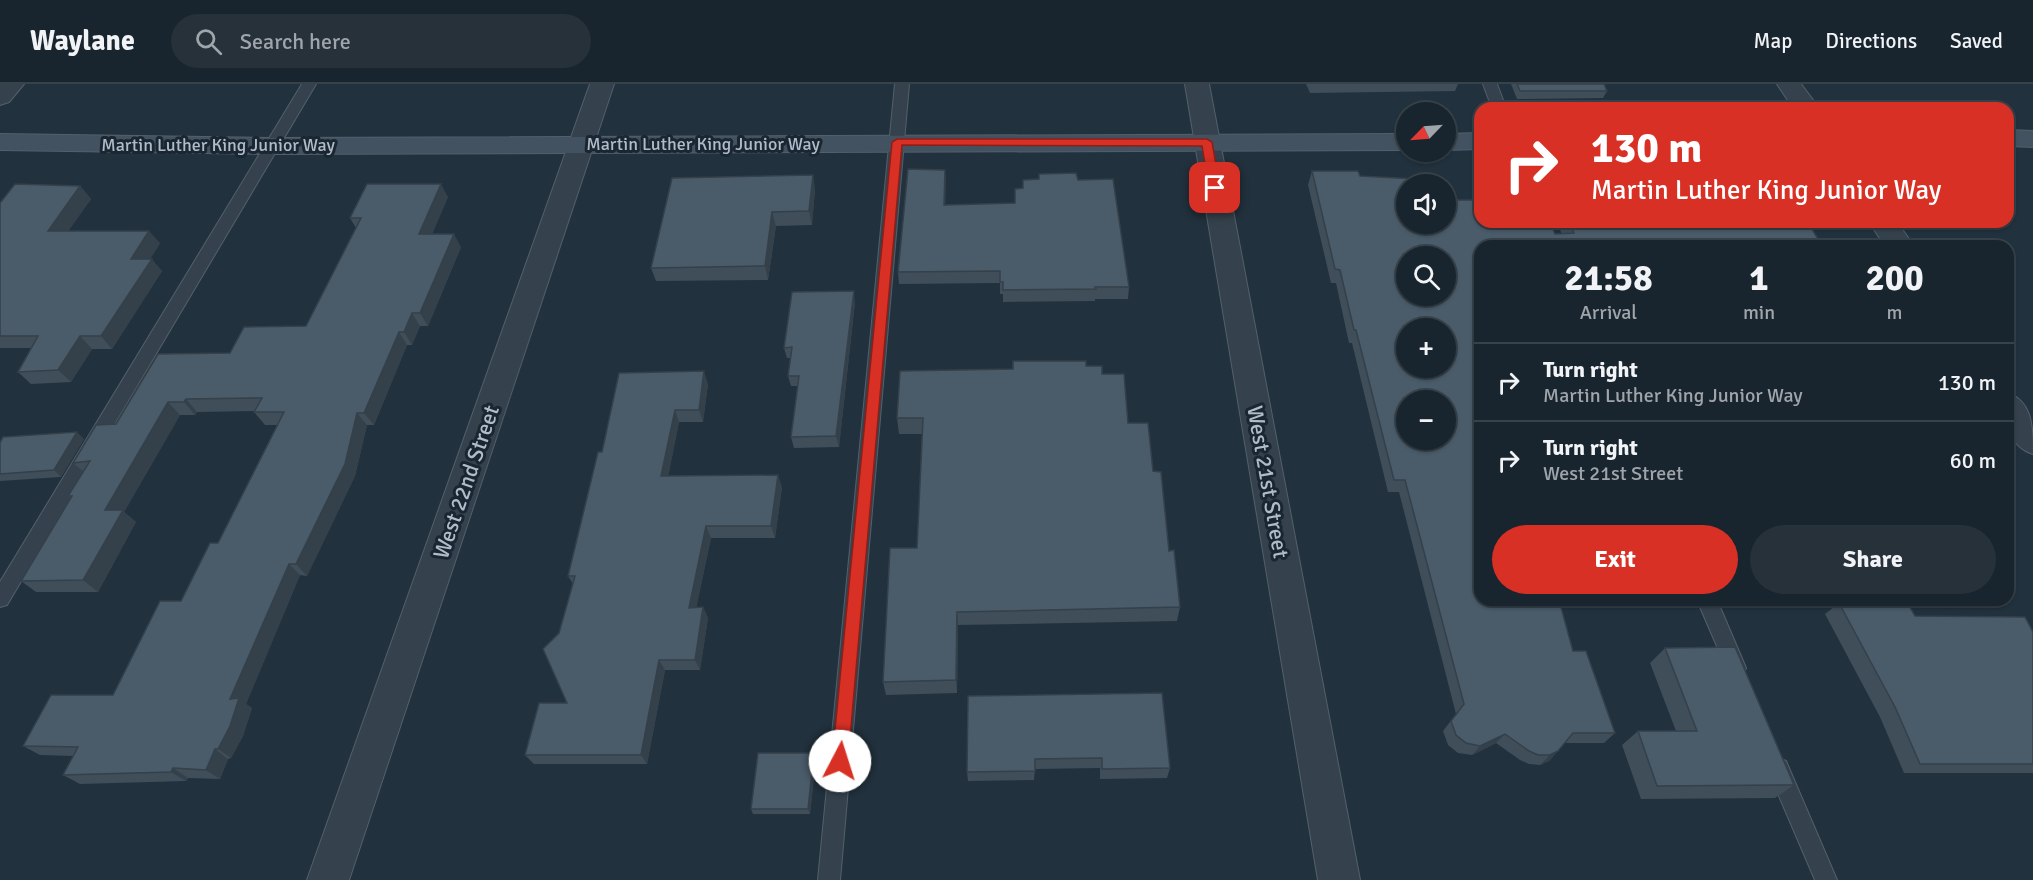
<!DOCTYPE html>
<meta charset="utf-8">
<style>
body{margin:0;font-family:Signika,sans-serif;background:#26313a;color:#f1f3f6;height:100vh;display:flex;flex-direction:column;font-size:22px;white-space:nowrap}
*{box-sizing:border-box;margin:0}
p{font-size:20px;color:#9fa5aa}
.icon{flex:none;width:33px;height:33px;fill:none;stroke:currentColor;stroke-width:2;stroke-linecap:round;stroke-linejoin:round}
.map{position:relative;flex:1;overflow:hidden}
.panel{position:absolute;left:1474px;top:156px;width:540px;height:366px;display:flex;flex-direction:column;background:#19252e;border-radius:18px;box-shadow:0 2px 4px #0004,0 0 0 2px #37424a}
.panel>*{flex:none}
.hud{position:absolute;left:1474px;top:18px;width:540px;height:126px;border-radius:18px;box-shadow:0 2px 4px #0004,0 0 0 2px #37424a;background:#d93025;color:#fff;overflow:hidden}
.needle{width:39px;rotate:245deg}
.fabs{position:absolute;left:1396px;top:18px;display:grid;gap:12px}
.fabs a{display:grid;place-items:center;width:60px;height:60px;border-radius:50%;background:#19252e;box-shadow:0 2px 4px #0004,0 0 0 2px #37424a;font-size:30px}
.pin{position:absolute;display:grid;place-items:center;width:51px;height:51px;color:#fff;margin:-26px;border-radius:12px;box-shadow:0 3px 9px #0006}
.me{position:absolute;width:66px;margin:-33px;rotate:5deg;stroke-linejoin:round;filter:drop-shadow(0 0 4px #0008)}
.turn{display:flex;align-items:center;gap:21px;height:126px;padding:0 18px;font-size:27px}
.turn .icon{width:78px;height:78px;stroke-width:2.5}
.turn b{display:block;font-size:42px;line-height:51px}
.eta{display:flex;justify-content:space-evenly;align-items:center;height:102px;text-align:center}
.eta b{font-size:36px;font-weight:700;line-height:42px}
.button{display:flex;gap:12px;margin-top:auto;padding:12px 18px}
.button a{flex:1;height:69px;border-radius:36px;background:#d93025;color:#fff;font-size:24px;font-weight:700;line-height:69px;text-align:center}
.button a+a{background:#26313a;color:#f1f3f6}
ul{padding:0;list-style:none}
li{display:flex;align-items:center;gap:18px;height:78px;padding:0 18px;border-top:2px solid #37424a}
li div{flex:1}
li b{display:block;font-size:22px}
li em{font-style:normal}
header{display:flex;align-items:center;gap:36px;box-sizing:border-box;height:84px;padding:0 30px;background:#19252e;border-bottom:2px solid #37424a}
header strong{font-size:28px}
nav{display:flex;gap:33px;margin-inline-start:auto;font-size:21px}
.search{width:420px;height:54px;background:#26313a;display:flex;align-items:center;gap:15px;box-sizing:border-box;padding:0 21px;border-radius:33px;color:#9fa5aa;font-size:22px}
.map>svg:first-child{display:block}
</style>
<header>
<strong>Waylane</strong>
<div class="search"><svg class="icon" aria-label="search" viewBox="0 0 24 24"><circle cx="10" cy="10" r="6"/><path d="M15 15l6 6"/></svg>Search here</div>
<nav><a>Map</a><a>Directions</a><a>Saved</a></nav>
</header>
<div class="map">
<svg width="2033" height="796" viewBox="0 0 2033 796">
<rect width="100%" height="100%" fill="#21313d"/>
<g fill="none" stroke-linecap="round" stroke-linejoin="round">
<g stroke="#53606b" stroke-width="2">
<g id="lane">
<path d="M302,0H316L7,521L0,523V498Z"/>
<path d="M895,0H909L840,796H818Z"/>
<path d="M1483,0H1497L1506,24H1492Z"/>
<path d="M1697,516H1717L1746,584L1743,590L1736,593L1729,590Z"/>
<path d="M1778,674L1786,677L1837,796H1815L1767,684L1770,677Z"/>
</g>
</g>
<g stroke="#53606b" stroke-width="2">
<g id="street">
<path d="M0,0H24L9,18L0,21Z"/>
<path d="M590,0H614L349,796H307Z"/>
<path d="M1185,0H1209L1360,796H1318Z"/>
<path d="M1777,0H1801L1819,24H1793Z"/>
<path d="M1869,138H1897L1914,162H1885Z"/>
<path d="M2008,309C2033,318 2033,345 2033,370C2005,361 2008,334 2008,309Z"/>
</g>
</g>
<g stroke="#53606b" stroke-width="2">
<g id="secondary">
<path d="M2008,46L2033,47V63L2008,62Z"/>
<path d="M1480,49V65L1446,66V50Z"/>
<path d="M0,50L271,54L1407,50V66L271,70L0,66Z"/>
</g>
</g>
<use href="#lane" fill="#35424d" fill-rule="evenodd"/>
<use href="#street" fill="#35424d" fill-rule="evenodd"/>
<use href="#secondary" fill="#435260" fill-rule="evenodd"/>
</g>
<g fill="#404e5a">
<path d="M1306,0H1458L1455,7L1310,9Z"/>
<path d="M1511,0H1604L1607,7L1603,14L1517,15Z"/>
<path d="M945,86V121L1015,119L1078,96L1129,203L1128,215H1095V217L1003,218V210H1000V199L899,200L898,188Z"/>
<path d="M1312,87L1407,140L1555,150H1562L1556,138H1626V140L1676,138L1480,162V516L1573,567L1615,649L1604,659H1565L1549,677L1540,681L1529,680L1520,676L1496,659L1472,671L1458,669L1448,661L1443,647L1456,630L1399,408H1388L1352,259H1349L1336,199H1331L1308,101Z"/>
<path d="M80,102L91,115L68,147L160,159L150,175L162,187L112,265H92L71,298L31,300L18,288L31,264H0V119Z"/>
<path d="M815,105L812,141L776,142L768,196L656,197L651,184Z"/>
<path d="M448,113L432,150L461,163L428,242H420L412,261H407L374,341H367L355,392L307,492L300,491L246,620L252,624L243,652L231,674L228,675L220,695L188,694L186,697L80,700L63,691L73,672L40,671L23,662L113,611L181,517L218,459L277,341H265L254,328L255,327L197,328L195,331H180L124,428L136,438L98,508H36L21,497L71,414L68,412L83,387L73,379L116,340L230,269L306,242L356,144L350,134Z"/>
<path d="M855,218L839,363L794,364L791,353L798,302H791L788,292L790,274H787L784,264Z"/>
<path d="M1086,282L1102,290L1153,387L1180,523L1177,537L958,541L957,609L886,611L883,598L917,464L922,350H899L897,334L1013,285Z"/>
<path d="M708,300L703,338H679L668,392L782,403L775,454H711L696,524L703,523L708,534L700,586H665L647,680H534L525,671L567,619L559,549L573,500L568,492L602,368Z"/>
<path d="M84,355L61,393L0,397V359Z"/>
<path d="M1839,519L1915,532L2033,548V689H1904L1880,633L1825,530Z"/>
<path d="M1665,564L1794,701L1775,714L1641,715L1622,661L1638,647H1676L1650,579Z"/>
<path d="M968,612L1170,684L1167,694L1100,695V684L1035,685L1034,696L968,697L967,688Z"/>
<path d="M814,669L816,674L810,730H753L751,725Z"/>
</g>
<g fill="#34404a">
<path d="M945,86L946,98L945,133L944,121Z"/>
<path d="M813,91L815,105L812,141L809,127Z"/>
<path d="M441,100L448,113L426,163L419,150Z"/>
<path d="M80,102L91,115L59,160L48,147Z"/>
<path d="M772,128L776,142L768,196L765,182Z"/>
<path d="M149,147L160,159L142,188L131,175Z"/>
<path d="M454,150L461,163L428,242L420,229Z"/>
<path d="M152,175L162,187L112,265L101,252Z"/>
<path d="M854,207L855,218L839,363L836,352Z"/>
<path d="M412,229L420,242L412,261L404,248Z"/>
<path d="M399,248L407,261L374,341L364,329Z"/>
<path d="M80,252L92,265L71,298L58,286Z"/>
<path d="M704,287L708,300L703,338L699,326Z"/>
<path d="M186,315L197,328L195,331L184,318Z"/>
<path d="M168,318L180,331L124,428L136,438L98,508L83,496L105,426Z"/>
<path d="M675,326L679,338L666,404L661,392Z"/>
<path d="M357,329L367,341L355,392L307,492L296,480Z"/>
<path d="M77,348L84,355L61,393L54,386Z"/>
<path d="M778,391L782,403L775,454L771,442Z"/>
<path d="M706,442L711,454L694,535L689,524Z"/>
<path d="M289,480L300,491L246,620L252,624L243,652L231,674L218,665L230,615Z"/>
<path d="M703,523L708,534L700,586L695,576Z"/>
<path d="M957,528L958,541L957,609L956,596Z"/>
<path d="M659,576L665,586L647,680L641,671Z"/>
<path d="M1505,650L1496,659L1472,671L1480,662Z"/>
<path d="M215,665L228,675L220,695L206,686Z"/>
<path d="M1558,667L1549,677L1540,681L1550,671Z"/>
<path d="M814,669L816,674L810,730L808,725Z"/>
<path d="M173,684L188,694L186,697L171,688Z"/>
</g>
<g fill="#4a5b69" stroke="#34404a" stroke-width="1.5" fill-rule="evenodd">
<path d="M1517,0H1604L1607,7H1520Z"/>
<path d="M908,85L945,86L944,121L1015,119V105L1023,104V96L1039,95V90L1076,89L1078,96L1113,95L1129,203H1095L1096,205L1003,206V198H1000V187L898,188Z"/>
<path d="M1312,87H1358L1360,92L1417,95L1419,100H1407V140H1446V116H1480V138H1550L1555,150L1574,149L1569,138H1626V140L1676,138H1808L1822,162H1480V516H1559L1573,567H1586L1615,649H1573L1558,667L1550,671H1538L1529,667L1505,650L1480,662L1466,659L1456,651L1451,637L1464,620L1405,396H1394L1356,246H1354L1340,186L1335,185ZM1407,172H1446V212H1407ZM1407,244H1446V284H1407ZM1407,316H1446V356H1407Z"/>
<path d="M813,91L809,127L772,128L765,182L651,184L672,94Z"/>
<path d="M15,100L80,102L48,147H149L131,175H152L101,252H80L58,286L18,288L38,252H0V119Z"/>
<path d="M367,100H441L419,150H454L420,229H412L404,248H399L364,329H357L345,380L296,480H289L230,615L239,614L230,642L218,665H215L206,686L173,684L171,688L63,691L78,663L23,662L51,611H113L160,517H181L210,459H218L284,328H254L262,314L186,315L184,318H168L105,426H123L83,496L21,497L72,412H68L90,377L73,379L96,341L116,340L158,270L230,269L244,243L306,242L361,134H350Z"/>
<path d="M854,207L836,352L791,353L799,292H788L792,263L784,264L792,208Z"/>
<path d="M1013,277H1086V282H1102V290H1124L1128,339H1148L1153,387L1161,388L1169,467L1174,466L1180,523L957,528L956,596L883,598L890,464H917L923,334H897L900,287L1013,285Z"/>
<path d="M704,287L699,326H675L661,392L778,391L771,442H706L689,524L703,523L695,576H659L641,671H525L539,619H567L543,565L559,549L575,492H568L598,368H602L619,289Z"/>
<path d="M77,348L54,386L0,390V359L3,353Z"/>
<path d="M1907,518L1915,532L2025,533L2033,548V680H1920L1895,623L1839,519Z"/>
<path d="M1735,563L1794,701L1657,702L1638,647H1697L1665,564Z"/>
<path d="M1162,609L1170,684L1102,685V674L1035,675V687L967,688L968,612Z"/>
<path d="M758,669H814L808,725H751Z"/>
</g>
<path fill="#d93025" stroke="#8d1f18" stroke-width="1.5" d="M897,55H1207L1212,58L1220,104L1215,108L1209,104L1202,62L902,61L848,677L846,682L840,685L834,682L832,677L892,58Z"/>
<g text-anchor="middle" dominant-baseline="central" stroke-width="6" stroke-linejoin="round" paint-order="stroke">
<g font-size="18" fill="#b0bdc9" stroke="#1a2732">
<text x="703" y="60">Martin Luther King Junior Way</text>
<text x="218" y="61">Martin Luther King Junior Way</text>
</g>
<g font-size="22" fill="#b0bdc9" stroke="#1a2732">
<text transform="translate(466 398) rotate(-71)">West 22nd Street</text>
<text transform="translate(1268 398) rotate(80)">West 21st Street</text>
</g>
</g>
</svg>
<div class="fabs">
<a><svg class="needle" viewBox="-14 -14 28 28"><path d="M0-13l5 13h-10z" fill="#e53935"/><path d="M0 13l5-13h-10z" fill="#9fa5aa"/></svg></a>
<a><svg class="icon" aria-label="sound" viewBox="0 0 24 24"><path d="M4 9h4l5-4v14l-5-4H4zM17 9q2 3 0 6"/></svg></a>
<a><svg class="icon" aria-label="search" viewBox="0 0 24 24"><circle cx="10" cy="10" r="6"/><path d="M15 15l6 6"/></svg></a>
<a>+</a>
<a>−</a>
</div>
<div class="pin" style="left:1215px;top:104px;background:#d93025"><svg class="icon" aria-label="arrive" viewBox="0 0 24 24"><path d="M6 21V4h12l-3 4 3 4H6"/></svg></div>
<svg class="me" style="left:840px;top:677px" viewBox="-20 -20 40 40"><circle r="19" fill="#fff"/><path d="M0-13L10 11 0 6-10 11z" fill="#d93025"/></svg>
<div class="hud">
<div class="turn"><svg class="icon" aria-label="right" viewBox="0 0 24 24"><path d="M7 20v-9h11M14 6l5 5-5 5"/></svg><div><b>130 m</b>Martin Luther King Junior Way</div></div>
</div>
<section class="panel">
<div class="eta">
<div><b>21:58</b><p>Arrival</p></div>
<div><b>1</b><p>min</p></div>
<div><b>200</b><p>m</p></div>
</div>
<ul>
<li><svg class="icon" aria-label="right" viewBox="0 0 24 24"><path d="M7 20v-9h11M14 6l5 5-5 5"/></svg><div><b>Turn right</b><p>Martin Luther King Junior Way</p></div><em>130 m</em></li>
<li><svg class="icon" aria-label="right" viewBox="0 0 24 24"><path d="M7 20v-9h11M14 6l5 5-5 5"/></svg><div><b>Turn right</b><p>West 21st Street</p></div><em>60 m</em></li>
</ul>
<div class="button"><a>Exit</a><a>Share</a></div>
</section>
</div>
